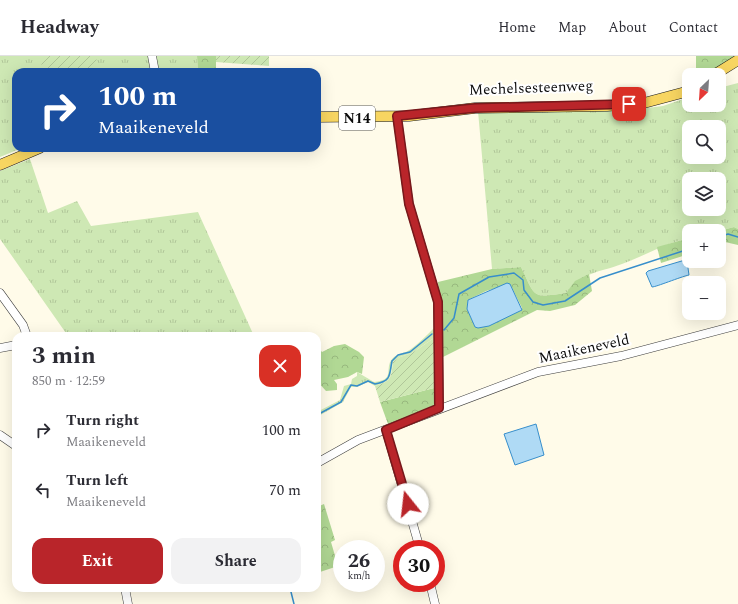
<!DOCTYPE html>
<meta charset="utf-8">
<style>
body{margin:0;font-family:Spectral,serif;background:#f2f2f3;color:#2b2b33;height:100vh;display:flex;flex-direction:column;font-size:15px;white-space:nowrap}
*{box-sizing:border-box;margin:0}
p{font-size:13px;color:#7c7c81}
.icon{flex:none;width:22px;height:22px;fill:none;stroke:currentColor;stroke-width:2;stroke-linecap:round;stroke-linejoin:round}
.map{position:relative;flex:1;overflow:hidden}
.drawer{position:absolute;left:12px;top:276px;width:309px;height:260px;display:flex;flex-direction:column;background:#fff;border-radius:12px;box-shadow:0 4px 16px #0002}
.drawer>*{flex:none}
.banner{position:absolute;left:12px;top:12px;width:309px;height:84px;border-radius:12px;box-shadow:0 4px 16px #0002;background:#1a4fa0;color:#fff;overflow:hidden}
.needle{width:26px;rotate:205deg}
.fabs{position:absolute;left:682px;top:12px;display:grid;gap:8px}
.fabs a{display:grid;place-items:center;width:44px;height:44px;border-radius:8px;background:#fff;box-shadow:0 4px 16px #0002;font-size:20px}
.speed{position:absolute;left:333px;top:484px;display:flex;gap:8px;font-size:20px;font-weight:700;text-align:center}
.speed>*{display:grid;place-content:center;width:52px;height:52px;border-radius:50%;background:#fff;box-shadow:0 4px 16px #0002;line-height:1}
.speed small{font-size:10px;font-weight:400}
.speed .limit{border:6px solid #d22;background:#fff;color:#111}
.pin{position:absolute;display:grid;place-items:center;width:34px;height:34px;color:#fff;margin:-17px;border-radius:8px;box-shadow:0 2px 6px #0006}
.me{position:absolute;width:44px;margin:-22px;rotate:344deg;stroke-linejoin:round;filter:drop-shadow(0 0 3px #0008)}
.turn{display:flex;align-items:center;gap:14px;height:84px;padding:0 20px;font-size:18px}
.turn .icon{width:52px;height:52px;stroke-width:2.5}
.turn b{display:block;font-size:28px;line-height:34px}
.round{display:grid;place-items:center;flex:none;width:42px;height:42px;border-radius:12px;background:#f2f2f3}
.headline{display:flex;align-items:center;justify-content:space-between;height:68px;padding:0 20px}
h1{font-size:24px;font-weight:700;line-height:30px}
.button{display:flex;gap:8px;margin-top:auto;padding:8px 20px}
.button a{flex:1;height:46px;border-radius:12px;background:#b9252a;color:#fff;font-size:16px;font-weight:700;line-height:46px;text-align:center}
.button a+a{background:#f2f2f3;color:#2b2b33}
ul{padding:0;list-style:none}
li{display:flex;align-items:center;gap:12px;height:60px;padding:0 20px}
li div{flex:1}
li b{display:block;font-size:15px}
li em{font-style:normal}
header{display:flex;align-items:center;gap:24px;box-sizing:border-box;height:56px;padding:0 20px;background:#fff;border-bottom:1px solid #e1e1e2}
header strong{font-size:19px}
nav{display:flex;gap:22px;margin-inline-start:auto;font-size:14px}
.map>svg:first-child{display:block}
</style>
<header>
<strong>Headway</strong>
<nav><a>Home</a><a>Map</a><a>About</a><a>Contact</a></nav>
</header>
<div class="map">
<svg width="738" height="548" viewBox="0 0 738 548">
<defs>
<pattern id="grass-tufts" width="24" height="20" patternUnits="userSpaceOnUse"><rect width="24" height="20" fill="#cee8b4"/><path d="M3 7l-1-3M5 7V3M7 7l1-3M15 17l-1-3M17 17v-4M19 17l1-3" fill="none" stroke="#b0c699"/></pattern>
<pattern id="forest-crowns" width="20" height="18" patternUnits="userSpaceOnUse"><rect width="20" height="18" fill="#b1d894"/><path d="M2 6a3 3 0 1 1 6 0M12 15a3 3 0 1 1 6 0" fill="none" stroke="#97b87e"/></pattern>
<pattern id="garden-furrows" width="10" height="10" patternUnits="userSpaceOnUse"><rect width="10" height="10" fill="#cee8b4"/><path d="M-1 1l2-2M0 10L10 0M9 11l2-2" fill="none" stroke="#b0c699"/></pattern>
</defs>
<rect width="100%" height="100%" fill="#fffbe9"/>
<g fill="url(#grass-tufts)" fill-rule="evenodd">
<path d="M0,0H150L153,16H16V92H22L0,101Z"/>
<path d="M154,0H197L198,16H157Z"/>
<path d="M738,27V173L734,171L719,175H689V182C662,188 647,199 622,208C598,217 584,215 566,237C531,242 536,242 521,211L492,213L478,55H622L663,50L689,41V49H719V32ZM689,71H719V101H689ZM689,123H719V153H689Z"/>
<path d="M30,103L48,157L77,145L91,170L198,156L254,280H68L0,183V115Z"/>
<path d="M434,272V282L412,297L400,301L393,306C390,321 392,325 375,330L368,326L357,331H351L343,346L317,361V356L340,344L344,330L351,328L352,323L357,320V316L374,326C396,324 384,313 392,303C398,296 405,298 411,293C419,287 427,279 434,272Z"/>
</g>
<g fill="url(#forest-crowns)" fill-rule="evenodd">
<path d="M197,0H216V16H198Z"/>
<path d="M696,0H737C725,10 712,19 696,19Z"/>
<path d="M734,171L738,173V189L725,186L719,188V175Z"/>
<path d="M689,182V198L661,207L657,191Z"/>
<path d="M521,211C536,242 531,242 566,237L575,225L589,218L592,235L575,249L550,255L537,254L443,301L438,226L492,213ZM510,228L522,252L521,255H517L494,267L475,271L467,253L468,244L486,235Z"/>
<path d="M345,288L359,296L364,301L362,318L357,316L348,321L334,324L337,328V334L326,335L317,325V290L322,296L334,290Z"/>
<path d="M434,332V351L388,368L380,346Z"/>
<path d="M324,448L335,484L331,486L338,510L317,517V451Z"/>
</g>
<g fill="url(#garden-furrows)">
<path d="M41,0H96L98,16H42Z"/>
<path d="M216,0H269V10L216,6Z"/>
<path d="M434,282V332L380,346L375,330C392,325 391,321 393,306L400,301L412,297Z"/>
</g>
<g fill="#afdaf5" stroke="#378ecb">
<path d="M685,204L687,205L689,219C680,221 656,231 652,231L646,217L648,215Z"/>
<path d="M507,227L510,228L522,254L489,270L478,272L475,271L467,253L468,244Z"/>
<path d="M536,368L544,399L515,409L504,378Z"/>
</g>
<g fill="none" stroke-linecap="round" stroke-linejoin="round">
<g stroke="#378ecb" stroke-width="1.5">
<path d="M719,181L728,178L738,181"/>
<path d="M444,274L454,262L459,238L489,221L514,217L523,224L524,234L533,246L543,249L565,245L600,222L689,193"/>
<path d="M317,359L341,346L351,329L357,330L368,325L375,328C392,325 389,319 392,305L398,299L410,296L432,278"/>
<path d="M290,532L294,548"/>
</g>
<g stroke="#3e3e3e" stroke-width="9">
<g id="minor">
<path d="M152,0L155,16"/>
<path d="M397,60L409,148L438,246L439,352"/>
<path d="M0,237L23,269L27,280"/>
<path d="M0,292L16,289"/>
<path d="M386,374L420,493"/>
<path d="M0,379L16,390"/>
<path d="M317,407L358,384L538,316L621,300L738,269"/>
<path d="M430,527L435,548"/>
<path d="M125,532L128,548"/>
</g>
</g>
<g stroke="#1c1c1c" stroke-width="11">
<g id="major">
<path d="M714,19L738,4"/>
<path d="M317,61L409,60L475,52L607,50L644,47L689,35"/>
<path d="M0,109L40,92"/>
</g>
</g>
<use href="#minor" stroke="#fff" stroke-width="8"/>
<use href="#major" stroke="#f7d561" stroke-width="10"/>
</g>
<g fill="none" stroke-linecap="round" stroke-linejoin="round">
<g stroke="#78181b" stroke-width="10">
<path id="route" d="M408,448L386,374L439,352L438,246L409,148L397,60L475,52L629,48"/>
</g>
<use href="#route" stroke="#b9252a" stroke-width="7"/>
</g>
<g text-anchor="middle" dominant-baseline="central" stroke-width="4" stroke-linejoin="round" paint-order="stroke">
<rect fill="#fff" stroke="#545454" stroke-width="1" x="339" y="50" width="36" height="24" rx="3"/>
<g font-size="14" font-weight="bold" fill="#0b0b0b">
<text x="357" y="62">N14</text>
</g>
<g font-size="15" fill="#0b0b0b" stroke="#fff">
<text transform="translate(531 32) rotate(-2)">Mechelsesteenweg</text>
<text transform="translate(584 293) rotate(-12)">Maaikeneveld</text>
</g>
</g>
</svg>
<div class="fabs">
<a><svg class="needle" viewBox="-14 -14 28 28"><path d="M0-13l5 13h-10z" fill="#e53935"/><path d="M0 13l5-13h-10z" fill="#7c7c81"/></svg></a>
<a><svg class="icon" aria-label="search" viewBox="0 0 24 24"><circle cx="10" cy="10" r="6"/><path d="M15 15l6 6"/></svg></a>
<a><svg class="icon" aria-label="layers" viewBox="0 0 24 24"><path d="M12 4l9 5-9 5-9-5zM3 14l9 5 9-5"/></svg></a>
<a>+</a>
<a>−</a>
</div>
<div class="speed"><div>26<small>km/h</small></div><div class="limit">30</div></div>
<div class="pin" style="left:629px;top:48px;background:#d93025"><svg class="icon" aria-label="arrive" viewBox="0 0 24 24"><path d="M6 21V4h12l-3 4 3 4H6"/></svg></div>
<svg class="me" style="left:408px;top:448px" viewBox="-20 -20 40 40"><circle r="19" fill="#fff"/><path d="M0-13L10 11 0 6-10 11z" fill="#b9252a"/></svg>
<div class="banner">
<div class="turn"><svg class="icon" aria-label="right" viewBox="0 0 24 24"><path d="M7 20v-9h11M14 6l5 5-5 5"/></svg><div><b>100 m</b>Maaikeneveld</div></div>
</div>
<section class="drawer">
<div class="headline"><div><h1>3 min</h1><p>850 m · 12:59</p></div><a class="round" style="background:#d93025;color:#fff"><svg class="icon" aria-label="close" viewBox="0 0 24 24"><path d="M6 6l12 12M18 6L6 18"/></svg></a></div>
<ul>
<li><svg class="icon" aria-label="right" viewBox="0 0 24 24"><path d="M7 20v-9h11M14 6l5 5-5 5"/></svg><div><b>Turn right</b><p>Maaikeneveld</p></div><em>100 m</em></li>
<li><svg class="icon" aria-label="left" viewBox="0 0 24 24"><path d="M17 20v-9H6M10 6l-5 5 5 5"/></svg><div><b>Turn left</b><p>Maaikeneveld</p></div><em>70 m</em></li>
</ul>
<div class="button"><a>Exit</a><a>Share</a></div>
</section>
</div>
